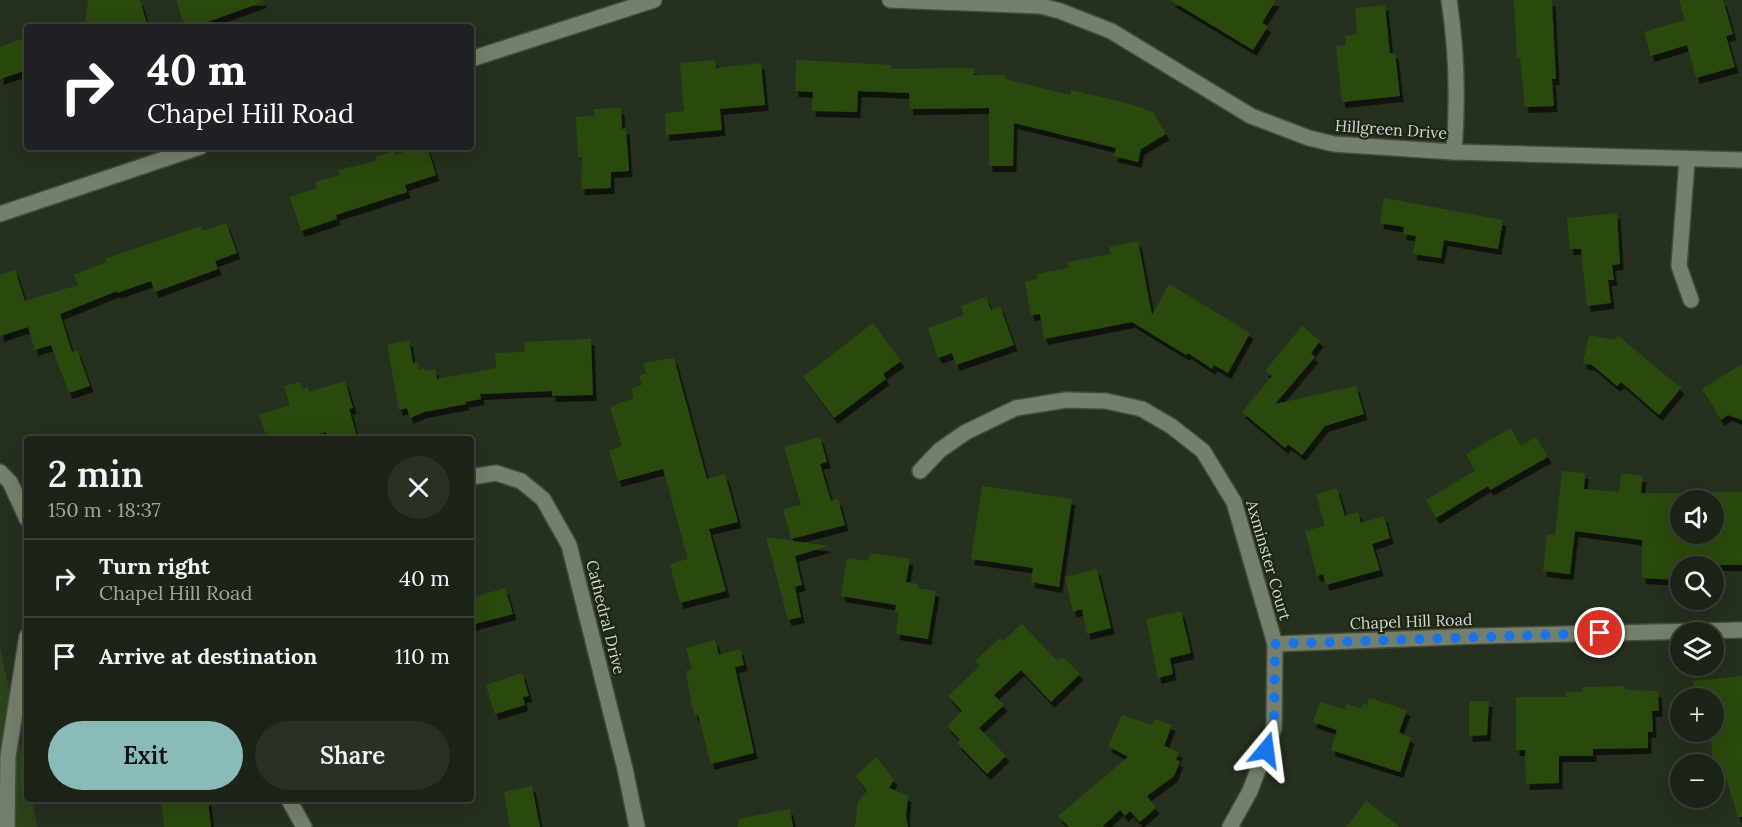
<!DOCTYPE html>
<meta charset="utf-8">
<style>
body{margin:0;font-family:Lora,serif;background:#293024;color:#f1f3f6;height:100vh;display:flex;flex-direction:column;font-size:22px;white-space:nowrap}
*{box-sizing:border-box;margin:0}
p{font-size:20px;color:#a0a4a1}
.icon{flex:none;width:33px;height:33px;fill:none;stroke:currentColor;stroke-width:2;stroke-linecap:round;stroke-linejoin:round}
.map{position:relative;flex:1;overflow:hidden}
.sheet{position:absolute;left:24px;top:436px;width:450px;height:366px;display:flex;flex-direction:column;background:#1c2417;border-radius:6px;box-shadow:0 6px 24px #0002,0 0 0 2px #3a4136}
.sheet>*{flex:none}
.hud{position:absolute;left:24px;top:24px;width:450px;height:126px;border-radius:6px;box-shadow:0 6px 24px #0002,0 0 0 2px #3a4136;background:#202124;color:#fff;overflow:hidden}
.tools{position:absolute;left:1670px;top:490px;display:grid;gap:12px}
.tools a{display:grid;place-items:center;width:54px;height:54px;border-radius:50%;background:#1c2417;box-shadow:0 6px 24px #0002,0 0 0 2px #3a4136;font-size:30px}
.pin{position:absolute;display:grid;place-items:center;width:51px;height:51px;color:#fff;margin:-26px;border:3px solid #fff;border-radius:50%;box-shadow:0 2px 6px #0007}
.me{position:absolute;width:66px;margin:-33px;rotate:16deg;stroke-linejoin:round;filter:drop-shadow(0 0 4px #0008)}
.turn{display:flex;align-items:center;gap:21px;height:126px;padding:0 24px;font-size:27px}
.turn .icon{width:78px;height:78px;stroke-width:2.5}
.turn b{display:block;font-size:42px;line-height:51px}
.round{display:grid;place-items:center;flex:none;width:63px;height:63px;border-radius:32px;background:#293024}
.summary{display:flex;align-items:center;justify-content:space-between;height:102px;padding:0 24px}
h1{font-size:36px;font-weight:600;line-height:45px}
.primary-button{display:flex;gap:12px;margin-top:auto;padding:12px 24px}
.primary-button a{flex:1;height:69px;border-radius:36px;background:#8bbbb9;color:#111;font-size:24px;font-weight:600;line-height:69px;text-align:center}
.primary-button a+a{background:#293024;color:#f1f3f6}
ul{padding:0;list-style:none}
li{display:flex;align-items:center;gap:18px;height:78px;padding:0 24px;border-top:2px solid #3a4136}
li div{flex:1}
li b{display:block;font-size:22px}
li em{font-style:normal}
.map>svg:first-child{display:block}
</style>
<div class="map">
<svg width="1742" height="827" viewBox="0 0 1742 827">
<defs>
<filter id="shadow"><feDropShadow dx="3.5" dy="6" stdDeviation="0" flood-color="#0009"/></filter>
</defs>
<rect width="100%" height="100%" fill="#26301f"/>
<path fill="#2c421b" d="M0,647L27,775V800H32L37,827H0Z"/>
<g fill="#2b4a10" filter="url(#shadow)">
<path d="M88,0H140L147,24L138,27H85Z"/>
<path d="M176,0H263V2L194,27H185Z"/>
<path d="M1170,0H1276L1262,23L1268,26L1253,50Z"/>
<path d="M1514,0H1552L1556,79H1552L1554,106L1525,107L1520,58L1517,59Z"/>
<path d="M1679,0H1723L1733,34L1726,36L1735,67L1696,78L1687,45L1651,56L1644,32L1685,20Z"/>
<path d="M1385,5L1390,53H1395L1400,96L1342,102L1336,46L1346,45L1345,36L1357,34L1355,8Z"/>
<path d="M27,37V70L0,79V47Z"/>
<path d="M715,60L716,68L761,63L765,105L720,109L722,130L666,135L665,113L684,111L680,63Z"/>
<path d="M796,60L891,65V69L974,68V75H1005V79L1070,95L1071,90L1130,104L1153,112L1166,134L1141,149L1138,162L1114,156L1116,148L1014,123L1013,166H989V108L910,109L909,93L858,91L857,112L812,111L813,92L795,91Z"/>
<path d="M621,108L622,129L626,128L629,171L611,172V188L581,189L582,157H578L576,117L595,116L594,109Z"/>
<path d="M422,147H427L436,175L405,185L407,192L336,215L337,219L301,231L290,197L317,188L315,182L340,175L338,170L377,161L375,157L394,151L395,155Z"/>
<path d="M1384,198L1503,220L1498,249L1444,240L1441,258L1413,254L1416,236L1403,234L1404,227L1380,223Z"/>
<path d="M1617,213L1620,264L1612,265L1614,280H1608L1611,303L1587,306L1581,249H1570L1567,218Z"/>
<path d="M226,223L237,253L215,261L218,269L155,292L151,281L117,293V291L60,314L72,352L77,350L90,386L69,393L51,345L35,350L28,327L0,336V275L15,270L25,301L78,285L74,275L106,262L105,259L201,226L203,231Z"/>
<path d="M1138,241L1152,315L1169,284L1250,333L1228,373L1214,365L1212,369L1188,353L1186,355L1132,322L1044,339L1040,314L1031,315L1025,282L1037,279L1036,274L1069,268L1068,262L1111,254L1109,247Z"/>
<path d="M986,297L991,310L1000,306L1014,345L956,365L952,353L938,358L928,328L964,315L961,306Z"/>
<path d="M873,323L901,361L883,374L886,379L834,418L803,377Z"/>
<path d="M1302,326L1320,341L1311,353L1315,357L1275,404L1356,386L1364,414L1325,426L1302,455L1288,444L1285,448L1242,412L1272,376L1265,371Z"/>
<path d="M1589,335L1615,340L1618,336L1681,388L1659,415L1621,382L1617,386L1592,365L1583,363Z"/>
<path d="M591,339L593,395L552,396V391L480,394L481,399L465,402L466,404L424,412L410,418L407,408L399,410L387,345L409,340L413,363L418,362L419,369L424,368V371L435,369L437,379L496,368L495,353L525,352L524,342Z"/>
<path d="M674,358L707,479L725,474L738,522L709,529L726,591L680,603L670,564L688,559L663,469L618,481L609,451L622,446L610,407L634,398L631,389L642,385L639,376L646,373L643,363Z"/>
<path d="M1742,364V420L1728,415L1721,420L1702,389Z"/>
<path d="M345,381L353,408L349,409L357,436L349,440H329L326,432L301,440H268L259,415L290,405L284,386L300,382L302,389L308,387L309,392Z"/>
<path d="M1511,428L1521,446L1536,437L1548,457L1490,490L1488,486L1436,518L1426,500L1475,471L1466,454Z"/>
<path d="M820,437L827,462L820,464L831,501L838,499L845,525L791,539L783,509L801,505L784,447Z"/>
<path d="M1562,471L1585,473L1584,489L1619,492L1621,473L1643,476L1641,493H1680V534H1713V492H1742V565H1677V580L1642,578V540L1575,531L1570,574L1543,571L1547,535H1555Z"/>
<path d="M982,486L1072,499L1059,587L1031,582L1033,568L971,559Z"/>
<path d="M1337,488L1345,516L1358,512L1361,523L1384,516L1390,538L1372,544L1380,570L1326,585L1323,574L1317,576L1305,531L1325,526L1316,495Z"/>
<path d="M766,537L829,546L795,556L802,585L795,587L801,617L788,620Z"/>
<path d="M870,553L910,559L906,582L918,584V588L936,591L928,639L896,634L899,613L895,612L896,605L841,596L847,558L868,561Z"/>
<path d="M1097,569L1111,628L1087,634L1082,609L1073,612L1065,577Z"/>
<path d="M505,588L513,614L471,625V598Z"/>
<path d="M1181,611L1191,653L1170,658L1173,674L1158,678L1146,619Z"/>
<path d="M1022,624L1056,660L1064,658L1080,674L1051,702L1021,670L994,695L1004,705L979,728L1006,756L987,774L957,743L960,740L947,726L962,711L948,696L980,666L975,661L1000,638L1003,641Z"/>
<path d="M715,640L719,655L740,649L744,665L735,667L754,753L711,764L698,715L695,716L691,701L686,671L692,670L686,648Z"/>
<path d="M522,673L529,696L523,697L525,705L495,714L486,685Z"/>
<path d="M1742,676V817H1738L1723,768L1714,769L1710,732H1713V699H1695L1693,681Z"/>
<path d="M1625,686V690L1658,691L1659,711H1652L1653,732H1648V748L1593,749V756H1559V783L1526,784L1525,750H1516V697H1566V692H1583V687Z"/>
<path d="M1369,698L1407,710L1399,732L1411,738L1400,772L1331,750L1337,730L1313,722L1320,702L1345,710L1347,704L1361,709L1363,704L1367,705Z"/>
<path d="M1469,701H1489L1487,735L1469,736Z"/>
<path d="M1122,715L1152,725L1155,719L1172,725L1164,746L1179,752L1176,760L1180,761L1174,776L1147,796L1156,808L1140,822L1130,811L1125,816L1120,810L1102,827H1069L1058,816L1128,757L1108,746Z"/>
<path d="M876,757L894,780L889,788L908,796L906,816L908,827H855L858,802L867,791L856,776Z"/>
<path d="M532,786L540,827H510L504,792Z"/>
<path d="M161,800H208L211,827H164Z"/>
<path d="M1366,801L1400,827H1346Z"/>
<path d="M790,809L793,827H738V819Z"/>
</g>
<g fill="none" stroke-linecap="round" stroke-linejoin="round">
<g stroke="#454d3f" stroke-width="18">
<g id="minor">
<path d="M890,0L1041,6L1060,11L1111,31L1251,116L1309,138L1334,144L1454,152L1742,160"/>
<path d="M1449,0C1457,51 1458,101 1454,152"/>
<path d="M471,59L654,0"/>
<path d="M1687,160L1679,266L1691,300"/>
<path d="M0,214L200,147"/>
<path d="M920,471L940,450L966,432L1016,408L1066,400L1106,401L1142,409L1171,426L1203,451L1234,502L1275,644L1274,728L1250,791L1230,827"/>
<path d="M0,472L10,482L27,519"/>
<path d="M471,477L496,473L521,481L543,499L569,545L625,769L637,827"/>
<path d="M1275,644L1479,636L1742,630"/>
<path d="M289,800L304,827"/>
<path d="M7,827L8,756L27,636"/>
</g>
</g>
<use href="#minor" stroke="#74806c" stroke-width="15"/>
</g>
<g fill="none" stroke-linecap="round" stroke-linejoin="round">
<path stroke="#1a73e8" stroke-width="10" stroke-dasharray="0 18" d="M1266,750L1274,729L1275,644L1600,633"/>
</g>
<g text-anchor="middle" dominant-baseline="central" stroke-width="4.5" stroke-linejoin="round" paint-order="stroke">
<g font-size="16" fill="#d0d7cc" stroke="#1d2616">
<text transform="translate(1391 129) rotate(4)">Hillgreen Drive</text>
<text transform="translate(1269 560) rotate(74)">Axminster Court</text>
<text transform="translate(606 617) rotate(76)">Cathedral Drive</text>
<text transform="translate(1411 621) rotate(-2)">Chapel Hill Road</text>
</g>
</g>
</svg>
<div class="tools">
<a><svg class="icon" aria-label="sound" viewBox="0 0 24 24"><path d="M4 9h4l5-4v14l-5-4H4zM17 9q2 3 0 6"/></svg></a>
<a><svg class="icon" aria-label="search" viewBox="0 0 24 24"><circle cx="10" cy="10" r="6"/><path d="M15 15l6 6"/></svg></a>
<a><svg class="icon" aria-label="layers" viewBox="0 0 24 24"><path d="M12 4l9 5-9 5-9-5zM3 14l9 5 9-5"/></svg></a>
<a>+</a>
<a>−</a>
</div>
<div class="pin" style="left:1600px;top:633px;background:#d93025"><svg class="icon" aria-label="arrive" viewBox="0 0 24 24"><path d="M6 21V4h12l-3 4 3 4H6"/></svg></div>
<svg class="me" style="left:1266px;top:750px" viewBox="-20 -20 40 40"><path d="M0-17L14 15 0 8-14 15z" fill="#1a73e8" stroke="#fff" stroke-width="4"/></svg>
<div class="hud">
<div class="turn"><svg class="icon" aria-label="right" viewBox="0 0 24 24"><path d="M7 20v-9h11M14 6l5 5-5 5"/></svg><div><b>40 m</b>Chapel Hill Road</div></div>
</div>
<section class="sheet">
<div class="summary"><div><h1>2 min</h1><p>150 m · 18:37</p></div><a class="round"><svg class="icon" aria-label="close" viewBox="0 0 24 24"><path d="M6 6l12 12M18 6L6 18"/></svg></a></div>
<ul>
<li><svg class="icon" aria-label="right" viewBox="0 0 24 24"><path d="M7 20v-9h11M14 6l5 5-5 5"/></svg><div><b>Turn right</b><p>Chapel Hill Road</p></div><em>40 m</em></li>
<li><svg class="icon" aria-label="arrive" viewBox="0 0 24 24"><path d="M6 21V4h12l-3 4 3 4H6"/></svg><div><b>Arrive at destination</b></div><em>110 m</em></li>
</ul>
<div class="primary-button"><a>Exit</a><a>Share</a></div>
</section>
</div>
